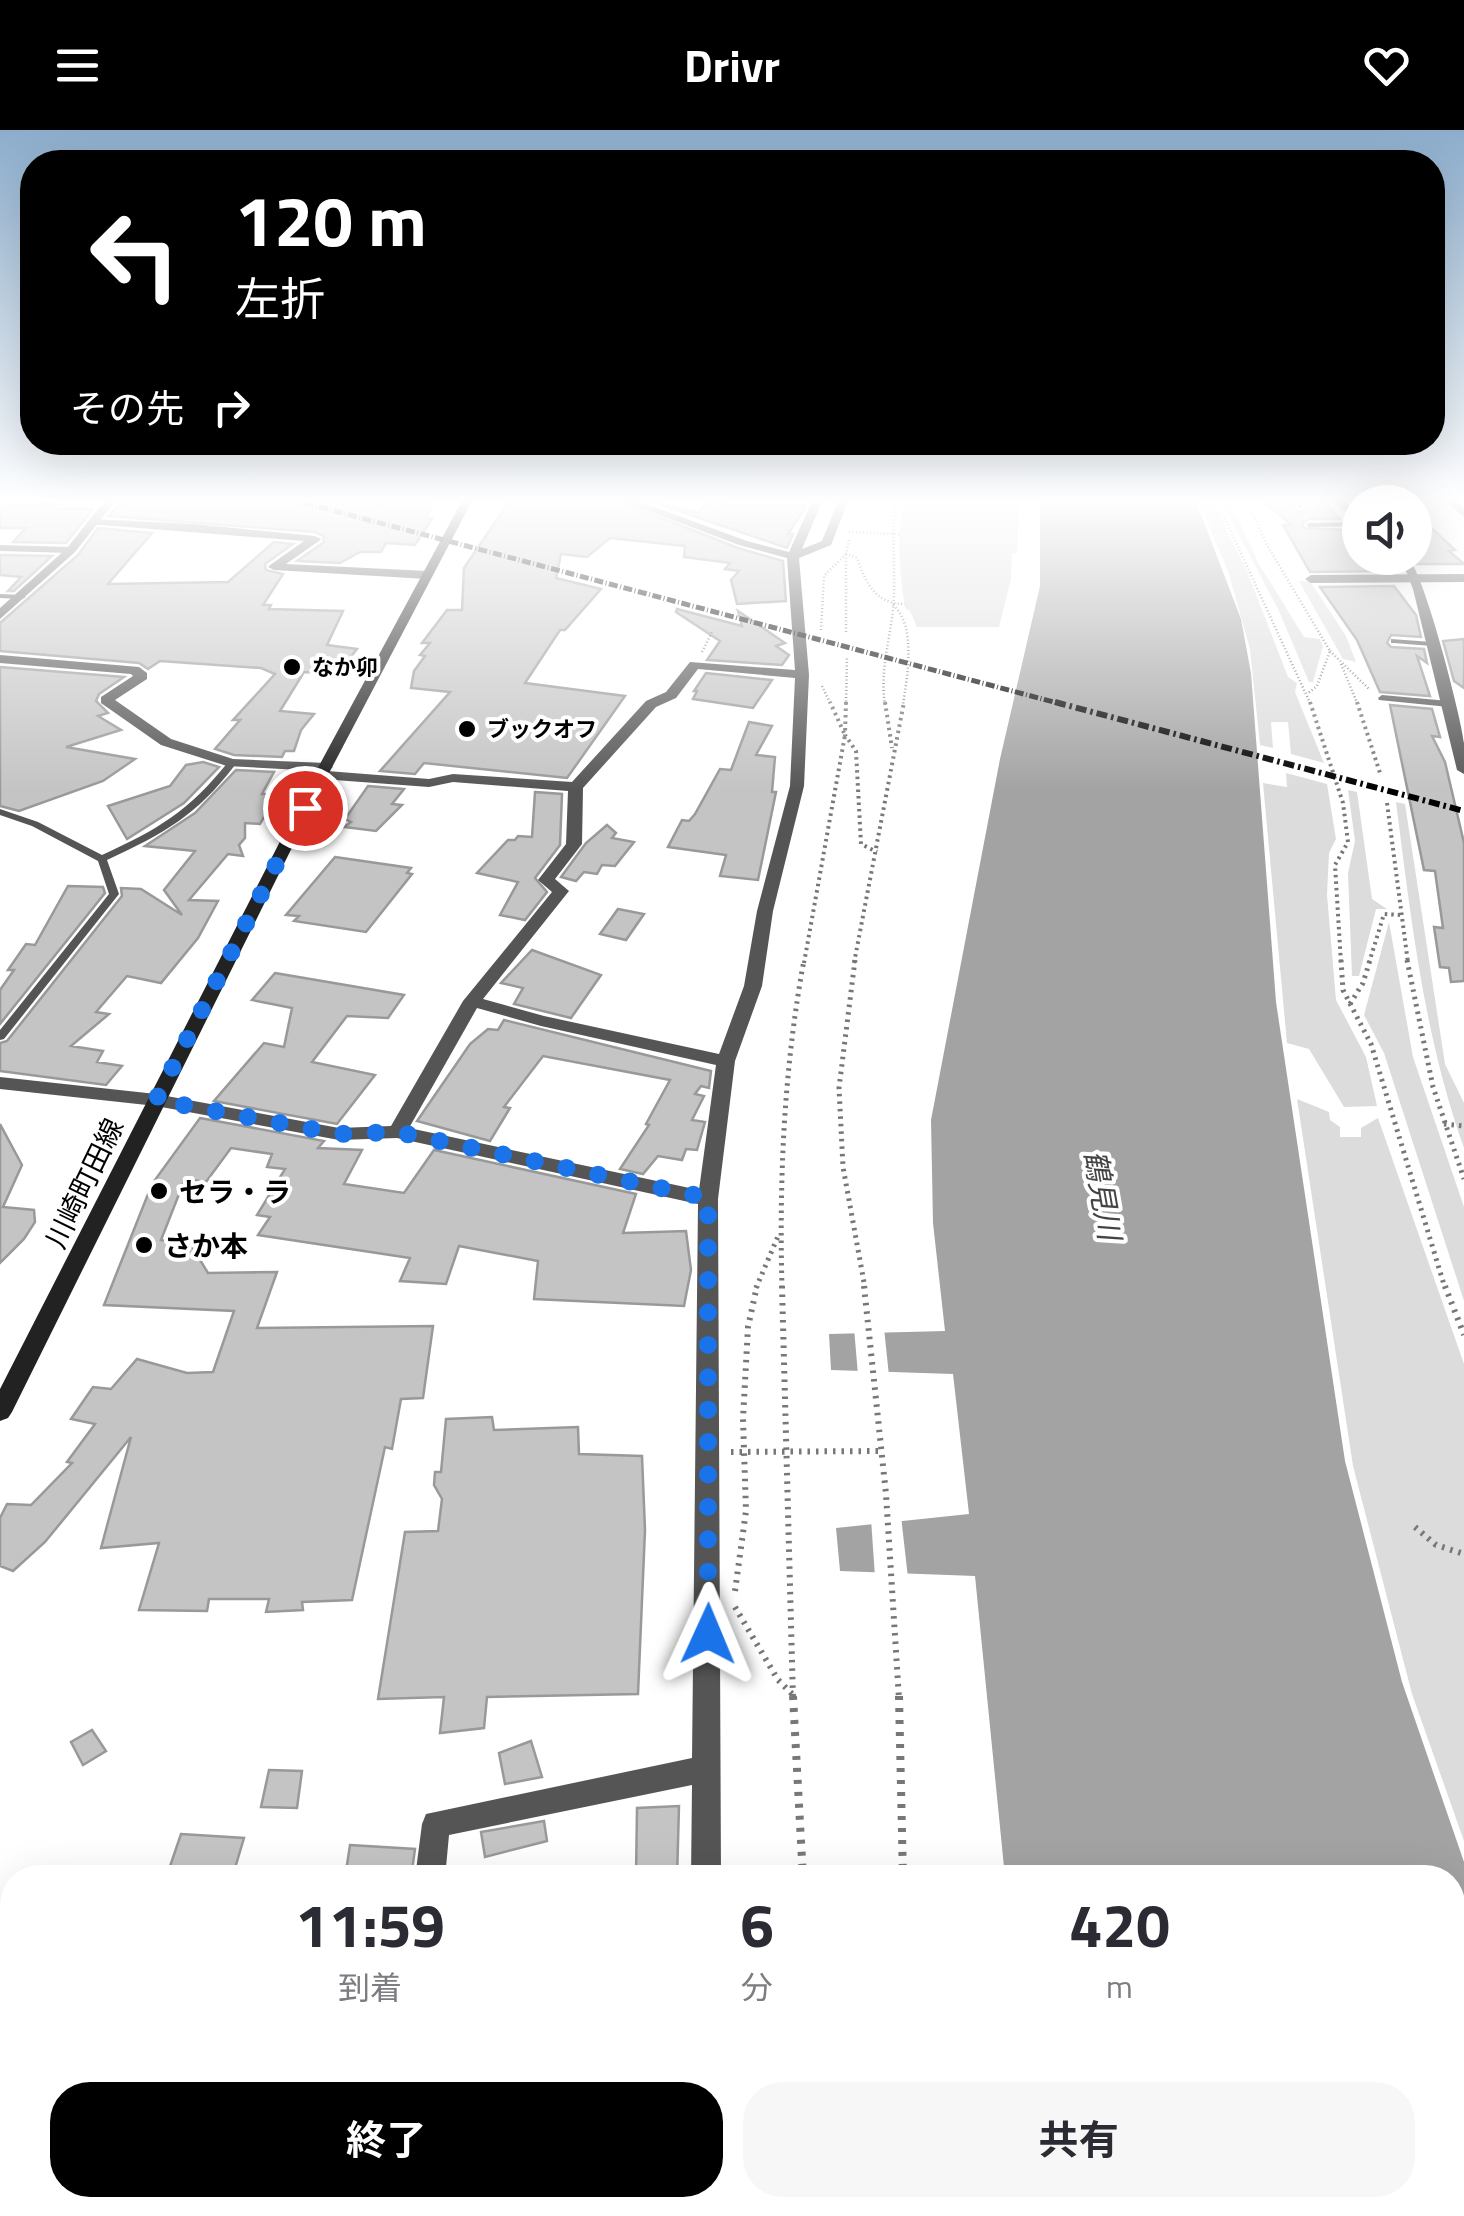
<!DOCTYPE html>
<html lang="ja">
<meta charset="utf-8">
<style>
body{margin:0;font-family:"Titillium Web","Noto Sans JP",sans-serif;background:#f7f7f7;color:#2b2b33;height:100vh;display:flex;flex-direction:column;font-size:38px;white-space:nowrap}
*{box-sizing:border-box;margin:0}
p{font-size:32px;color:#7c7c81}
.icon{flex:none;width:55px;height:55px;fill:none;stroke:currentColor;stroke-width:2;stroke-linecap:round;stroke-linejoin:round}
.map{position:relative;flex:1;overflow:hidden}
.side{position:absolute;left:0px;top:1735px;width:1465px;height:352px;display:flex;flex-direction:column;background:#fff;border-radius:40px 40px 0 0;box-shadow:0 10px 40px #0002}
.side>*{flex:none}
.guide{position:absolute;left:20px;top:20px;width:1425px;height:305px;border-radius:40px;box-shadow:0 10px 40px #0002;background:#000;color:#fff;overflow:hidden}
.tools{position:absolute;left:1342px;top:355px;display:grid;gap:20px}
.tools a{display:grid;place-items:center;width:90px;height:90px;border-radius:50%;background:#fff;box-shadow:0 10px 40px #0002;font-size:50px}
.pin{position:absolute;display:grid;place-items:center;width:85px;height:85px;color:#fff;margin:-42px;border:5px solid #fff;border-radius:50%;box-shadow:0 2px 10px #0007}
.me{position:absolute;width:110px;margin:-55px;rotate:1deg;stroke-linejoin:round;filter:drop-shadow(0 0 8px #0008)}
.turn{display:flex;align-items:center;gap:35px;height:210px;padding:0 50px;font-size:45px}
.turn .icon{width:130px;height:130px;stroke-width:2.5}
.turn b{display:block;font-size:70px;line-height:85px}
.then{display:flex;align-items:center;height:95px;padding:0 50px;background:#0003;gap:20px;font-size:38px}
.eta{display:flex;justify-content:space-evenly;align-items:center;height:170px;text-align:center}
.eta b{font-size:60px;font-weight:700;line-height:70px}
.primary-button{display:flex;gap:20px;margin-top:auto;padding:20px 50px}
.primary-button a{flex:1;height:115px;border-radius:40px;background:#000;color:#fff;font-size:40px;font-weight:700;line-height:115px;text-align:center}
.primary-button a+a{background:#f7f7f7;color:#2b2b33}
header{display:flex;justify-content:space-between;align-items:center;height:130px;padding:0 50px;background:#000;color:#fff;font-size:45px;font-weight:700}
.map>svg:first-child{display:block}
</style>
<header><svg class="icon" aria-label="menu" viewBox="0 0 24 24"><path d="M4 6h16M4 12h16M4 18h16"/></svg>Drivr<svg class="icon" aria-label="heart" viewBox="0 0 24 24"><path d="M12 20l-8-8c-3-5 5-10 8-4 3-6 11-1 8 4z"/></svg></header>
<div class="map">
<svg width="1464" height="2086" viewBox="0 0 1464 2086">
<rect width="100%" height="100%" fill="#fff"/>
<g fill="#dcdcdc">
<path d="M905,369H1019L1017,423H1012L1011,449L999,497H917L910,481L905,478C900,442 895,405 905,369Z"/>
<path d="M1198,369H1212L1247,441L1288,547L1297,553L1295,562L1324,633L1291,624L1288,592H1271L1273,618L1260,615L1250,519L1228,441Z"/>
<path d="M1220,369H1229L1259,434L1304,507L1320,509L1323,516L1313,552H1309L1279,481Z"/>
<path d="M1299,451H1310L1346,506L1356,532L1343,529Z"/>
<path d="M1286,643L1327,654L1336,709L1329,723L1327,765L1336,870L1366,927L1377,976L1344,977L1309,919L1287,913L1263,653L1287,657Z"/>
<path d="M1348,660L1357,662L1372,769L1387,779H1376L1359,846H1352L1348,743L1355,711Z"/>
<path d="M1396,672L1405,674L1445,934L1464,973V1018C1424,906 1411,789 1396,672Z"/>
<path d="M1389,792L1413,927L1464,1077V1171L1384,923L1364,885Z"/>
<path d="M1297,969L1329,982L1330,990L1340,997V1007H1361V998L1378,988L1464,1234V1711L1412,1564L1353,1336Z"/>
</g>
<path fill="#a3a3a3" d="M1040,369H1195L1241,489L1251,543L1276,872L1345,1331L1402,1552L1464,1732V2086H1046L1044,2075H1452V1748L1005,1747L975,1446L840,1441L836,1398L969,1384L953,1244L831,1240L829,1204L945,1201L933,1093L931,990L1000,629L1040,456Z"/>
<g fill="#fff">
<path d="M854,1198H884L889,1246L858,1245Z"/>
<path d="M901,1386L908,1448L875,1447L871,1389Z"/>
<path d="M1464,2038V2086H1168L1235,2075H1452L1453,2039Z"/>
</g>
<g fill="#c4c4c4" stroke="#999" stroke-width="2.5">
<path d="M126,369H336L382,374L387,369H435L426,388L432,389L415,415L386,413L381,422H360L340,433L297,431L324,412L323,406L315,402L108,386Z"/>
<path d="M511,369H613L738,418L783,431L786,471L737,474L731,450L739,441L725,439L730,433L684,427L685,416L610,408L587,427L561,424L556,448L601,459L565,500H560L525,553L625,566L567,648L424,633L415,644L380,641L450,562L411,558L414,541L425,526L420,525L430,513H422L447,480H462L464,438Z"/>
<path d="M644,369L698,383L709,370L733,376H806L788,404H793L787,418Z"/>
<path d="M1270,369H1289L1299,382L1307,379L1303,369H1322L1340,389H1309L1302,394L1304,398L1350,400L1360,411V428H1388L1398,441L1310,442L1283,395H1292L1265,373H1274Z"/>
<path d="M0,373L57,374L52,379H93L66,413L13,412L26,398H0Z"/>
<path d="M1415,383L1455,420L1449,421L1464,434H1416Z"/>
<path d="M98,398L152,403L108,454L228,452L274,412L293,414L265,434L266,440L283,444L263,475H271L269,479L343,481L327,515L357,519L337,544L304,542L280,581L314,584L301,600L294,621H285L282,627L234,625L215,619L240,590H233L275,544L261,538L160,531L148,539L139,533L0,521V493L78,425Z"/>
<path d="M0,425L52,426L14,461H8L21,447L0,445Z"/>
<path d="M1394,456L1416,485L1421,507L1391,505L1387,513L1391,517L1424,519L1427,533L1417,526L1430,566L1380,562L1357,510L1320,457Z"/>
<path d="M677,479L742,496L738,481L785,513L776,516L789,525L782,535L707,530L720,511L676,482Z"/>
<path d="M1464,509V558L1454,551L1443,511Z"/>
<path d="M0,537L124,547L99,564L96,571L108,583L98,586L121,600L66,617L135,629L103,651L19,681L0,676Z"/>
<path d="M706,543L772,550L753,578L693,569L697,561H694Z"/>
<path d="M1390,575L1432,579L1440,607L1432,606L1445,632L1464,713V851L1451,852L1449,838L1440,837L1434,797L1443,798L1435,741L1424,740Z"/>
<path d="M749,592L772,596L756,625L775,627L772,662H776L758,750L720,746L726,725L668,717L682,690L689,691L695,684L720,639L731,640Z"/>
<path d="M203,632L219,637L184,673L127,709L108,676L170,656L186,635Z"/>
<path d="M236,640L274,642L262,664H270L268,670H274L260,694L245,693V708L239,715L243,726L228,724L189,770L218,771L198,808L161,853L127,846L96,882L109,884L71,916L103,921L97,932L122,936L106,955L0,941V913L7,911L122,766L121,758L141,759L182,785L164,760L195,721L145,716L195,683Z"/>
<path d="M368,656L404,659L392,674L402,675L376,701L344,697L351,692L345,689Z"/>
<path d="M535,662L562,664L560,715L535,748L547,762L525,790L500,785L518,752L477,743L508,710H515L518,706L532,707Z"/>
<path d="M607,695L616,703L612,708L634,712L615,736L602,735L597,744L584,742L576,751L561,747L586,713Z"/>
<path d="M335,727L411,738L407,743L412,744L366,802L294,791L299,786L286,785Z"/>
<path d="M68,756L103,757L105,763L0,894V860L14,840H8L26,814L35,815Z"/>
<path d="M618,779L644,784L626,810L600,804Z"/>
<path d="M532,820L601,845L571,888L514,874L523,858L501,853Z"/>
<path d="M275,843L404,865L388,888L347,886L312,932L375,945L337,994L214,971L264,913L284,917L292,878L252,870Z"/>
<path d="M504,890L711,941L709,958L701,956L695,964L704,966L692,990L705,992L697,1020L686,1019L682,1030L658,1026L643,1044L620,1039L649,995L646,994L670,950L543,926L504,977L510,978L490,1011L417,991L470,914L488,899L498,900Z"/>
<path d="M200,988L324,1011L318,1018L362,1020L344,1054L404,1063L434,1020L636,1064L623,1103L686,1101L691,1140L684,1176L534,1169L538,1131L459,1116L446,1154L400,1151L410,1128L258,1105L270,1087L257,1085L285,1039L267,1037L272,1024L231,1018L206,1052L185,1049L161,1110L191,1115L208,1143L277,1142L257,1198L433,1196L423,1268L401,1269L392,1319L385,1317L352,1470L302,1472L303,1480L266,1482L269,1469H209L207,1481L139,1480L159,1413L101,1418L131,1307L45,1412L13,1441L0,1436V1388L7,1374L31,1375L72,1333L67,1332L95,1294L71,1289L93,1257L111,1259L137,1229L187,1243L213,1242L234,1181L104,1175L152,1054Z"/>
<path d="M0,994L22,1035L3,1077L34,1080L35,1092L24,1109L0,1133Z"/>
<path d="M492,1287L494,1300L578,1297L579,1324L642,1326L645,1400L638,1564L487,1567L484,1598L440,1603L444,1567L378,1569L405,1402L438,1401L442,1369L434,1355L435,1342H441L446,1289Z"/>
<path d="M92,1600L106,1621L83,1635L71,1612Z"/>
<path d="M531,1611L542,1647L505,1654L499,1623Z"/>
<path d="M269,1640L302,1641L297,1678L261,1677Z"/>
<path d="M679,1676L677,1748H636L637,1678Z"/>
<path d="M544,1691L547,1711L485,1727L481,1702Z"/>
<path d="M181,1704L244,1708L232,1748H166Z"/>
<path d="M350,1715L415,1719L411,1748H345Z"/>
</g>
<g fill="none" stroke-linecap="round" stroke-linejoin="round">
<g stroke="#777" stroke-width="2.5" stroke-dasharray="1 2.5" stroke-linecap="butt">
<path d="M1216,369L1311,575"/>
<path d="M1246,369L1267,415L1330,521L1317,556L1307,564"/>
<path d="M849,402L899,404"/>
<path d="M849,410L846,424L857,428C866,453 875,474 905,474"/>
<path d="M846,424V502"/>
<path d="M893,475C917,496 907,547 903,575"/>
<path d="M821,500L824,446L846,424"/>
<path d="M1330,521L1370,560"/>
<path d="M702,522L712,502"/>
<path d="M1341,534L1358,575"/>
<path d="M822,556L831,575"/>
<path d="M846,575L847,527"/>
<path d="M885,575C879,536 893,503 894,464C895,432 891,402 896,369"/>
</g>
<g stroke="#777" stroke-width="4" stroke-dasharray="2.5 4" stroke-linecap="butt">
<path d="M846,572L845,605L856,621L861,714L877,722"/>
<path d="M885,572L892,618"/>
<path d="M1310,572L1343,673L1348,712L1335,735L1341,833"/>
<path d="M1357,572L1380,643"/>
<path d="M1387,673L1408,833"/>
<path d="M804,833L845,605L830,572"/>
<path d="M854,833L904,572"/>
<path d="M1369,833L1384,784L1400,785"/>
</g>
<g stroke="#777" stroke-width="5" stroke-dasharray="2.5 5" stroke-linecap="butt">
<path d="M855,830L839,958L843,1037L865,1158"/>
<path d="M1341,830L1343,860L1371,914L1445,1158"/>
<path d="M1407,830L1433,957L1464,1049"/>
<path d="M1350,874L1363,853L1370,830"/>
<path d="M1444,994L1464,996"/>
<path d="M756,1158L779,1104"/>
<path d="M782,1158C779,1049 784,938 804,830"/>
</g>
<g stroke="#777" stroke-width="6" stroke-dasharray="2.5 6" stroke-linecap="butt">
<path d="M782,1156L793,1569"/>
<path d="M864,1156L886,1364L899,1569"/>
<path d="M1445,1156L1464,1205"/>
<path d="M731,1322L880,1321"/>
<path d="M1415,1397L1436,1415L1464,1424"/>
<path d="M735,1461L746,1381L743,1289L748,1197L757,1156"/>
<path d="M735,1477L778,1550L793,1565"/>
</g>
<g stroke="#777" stroke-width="8" stroke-dasharray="4 8" stroke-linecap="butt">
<path d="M793,1566L803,1748"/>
<path d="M899,1566L903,1748"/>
<path d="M810,2075V2086"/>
<path d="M923,2075L924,2086"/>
</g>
<g fill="#555" fill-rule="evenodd">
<path d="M1293,369H1299L1303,378H1299Z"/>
<path d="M1360,392V396L1309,397L1306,395L1309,393Z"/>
<path d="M0,464L22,465L26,467L22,469L0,468Z"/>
<path d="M1391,509L1432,512L1436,514L1432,516L1394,513H1391Z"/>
<path d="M1382,565L1449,571L1453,574L1449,577L1379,570L1378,568Z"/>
<path d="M232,630L236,633L235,635C196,686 165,703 107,730L119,764L4,909L0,910V900L109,764L98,731L32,696L0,685V679L38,692L102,725C159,699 189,681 229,631Z"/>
</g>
<g fill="#555" fill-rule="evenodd">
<path d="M617,369H633L747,411L789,422L813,369H823L802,419L822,411L839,369H849L831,415L799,428L809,545L804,656L773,781L762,856L735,931L718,1069L721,1748H691L692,1655L449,1705L445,1748H415L422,1694L426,1684L692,1628L698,1074L397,1008L339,1010L156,976L0,959V947L156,964L339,998L391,996L463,871L552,762L538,750L566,714L568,661L453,652L429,657L321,649L314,645L319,641L227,636L161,615L101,573V567L133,546L131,544L0,533V525L139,537L147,543V549L115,570L171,609L233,629L326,633L333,637L327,641L429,649L453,644L572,652L646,571L666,562L690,532L795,540L787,428L739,415ZM698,539L795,548L790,656L757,781L744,856L719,924L544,886L483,869L569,761L555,749L582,714L583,658L656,577L676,568ZM477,878L541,896L716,935L699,1060L409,998Z"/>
<path d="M728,369H776L771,372H733Z"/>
<path d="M93,389L193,394L315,406L321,409L319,411L286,434L427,441L433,445L427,449L274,440L268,437L270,435L304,411L89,394L87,392Z"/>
<path d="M0,415L71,417L77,420L71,423L0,421Z"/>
<path d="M1464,444V452L1311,453L1305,449L1311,445Z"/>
<path d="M378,2075H412L411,2086H377Z"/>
<path d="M691,2075H725V2085L691,2086Z"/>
</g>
<g fill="#555" fill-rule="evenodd">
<path d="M106,369H117L75,422L0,489V478L67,418Z"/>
<path d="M1330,369H1342L1360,384V393Z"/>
<path d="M1443,369H1454L1464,378V387Z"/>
<path d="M1397,428H1408C1424,442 1461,586 1464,613C1464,623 1464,634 1464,644L1457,640L1413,459L1404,436Z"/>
</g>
<path fill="#222" fill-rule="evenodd" d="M463,369H473L328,645L12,1282L8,1288L0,1291V1259L314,645Z"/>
<path stroke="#000" stroke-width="5" stroke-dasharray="9 2.5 1 2.5" stroke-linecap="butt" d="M290,369L1065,575"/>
<path stroke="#000" stroke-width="6" stroke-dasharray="11 4 2.5 4" stroke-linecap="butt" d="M1055,572L1464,681"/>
</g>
<linearGradient id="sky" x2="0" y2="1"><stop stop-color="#8cadcc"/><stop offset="0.56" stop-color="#fff"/><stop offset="1" stop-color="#fff" stop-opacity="0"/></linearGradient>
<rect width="1464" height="661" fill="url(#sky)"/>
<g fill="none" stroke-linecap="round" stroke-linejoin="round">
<path stroke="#1a73e8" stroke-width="18" stroke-dasharray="0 32.4" d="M305,678L156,970L339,1004L397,1002L708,1068V1504"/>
</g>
<g fill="#000" stroke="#fff" stroke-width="4">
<circle cx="292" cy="537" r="10"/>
<circle cx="467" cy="599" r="10"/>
<circle cx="159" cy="1061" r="10"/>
<circle cx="144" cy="1115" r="10"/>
</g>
<g text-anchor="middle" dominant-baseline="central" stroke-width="8" stroke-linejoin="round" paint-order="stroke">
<g font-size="22" font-weight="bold" fill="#000" stroke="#fff" text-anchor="start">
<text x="312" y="537">なか卯</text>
<text x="487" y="599">ブックオフ</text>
</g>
<g font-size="28" fill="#000" stroke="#fff">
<text transform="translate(84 1053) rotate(-64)">川崎町田線</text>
</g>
<g font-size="28" font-weight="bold" fill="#000" stroke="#fff" text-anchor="start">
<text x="179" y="1061">セラ・ラ</text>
<text x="164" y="1115">さか本</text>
</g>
<g font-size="30" font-style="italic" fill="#444" stroke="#fff">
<text transform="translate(1103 1065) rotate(80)">鶴見川</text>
</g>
</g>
</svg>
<div class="tools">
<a><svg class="icon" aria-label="sound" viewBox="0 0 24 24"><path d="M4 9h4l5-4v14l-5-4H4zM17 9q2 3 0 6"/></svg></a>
</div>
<div class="pin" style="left:305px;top:678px;background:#d93025"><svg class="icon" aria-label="arrive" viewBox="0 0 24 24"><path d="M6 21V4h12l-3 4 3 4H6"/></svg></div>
<svg class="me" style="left:708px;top:1504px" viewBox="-20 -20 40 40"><path d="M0-17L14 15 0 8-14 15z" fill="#1a73e8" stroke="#fff" stroke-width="4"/></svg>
<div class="guide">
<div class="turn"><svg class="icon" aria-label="left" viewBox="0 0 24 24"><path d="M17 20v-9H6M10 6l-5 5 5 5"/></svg><div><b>120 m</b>左折</div></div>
<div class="then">その先<svg class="icon" aria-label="right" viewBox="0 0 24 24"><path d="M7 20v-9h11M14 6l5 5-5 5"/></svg></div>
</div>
<section class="side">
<div class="eta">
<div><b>11:59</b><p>到着</p></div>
<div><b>6</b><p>分</p></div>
<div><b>420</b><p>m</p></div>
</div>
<div class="primary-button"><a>終了</a><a>共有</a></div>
</section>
</div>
